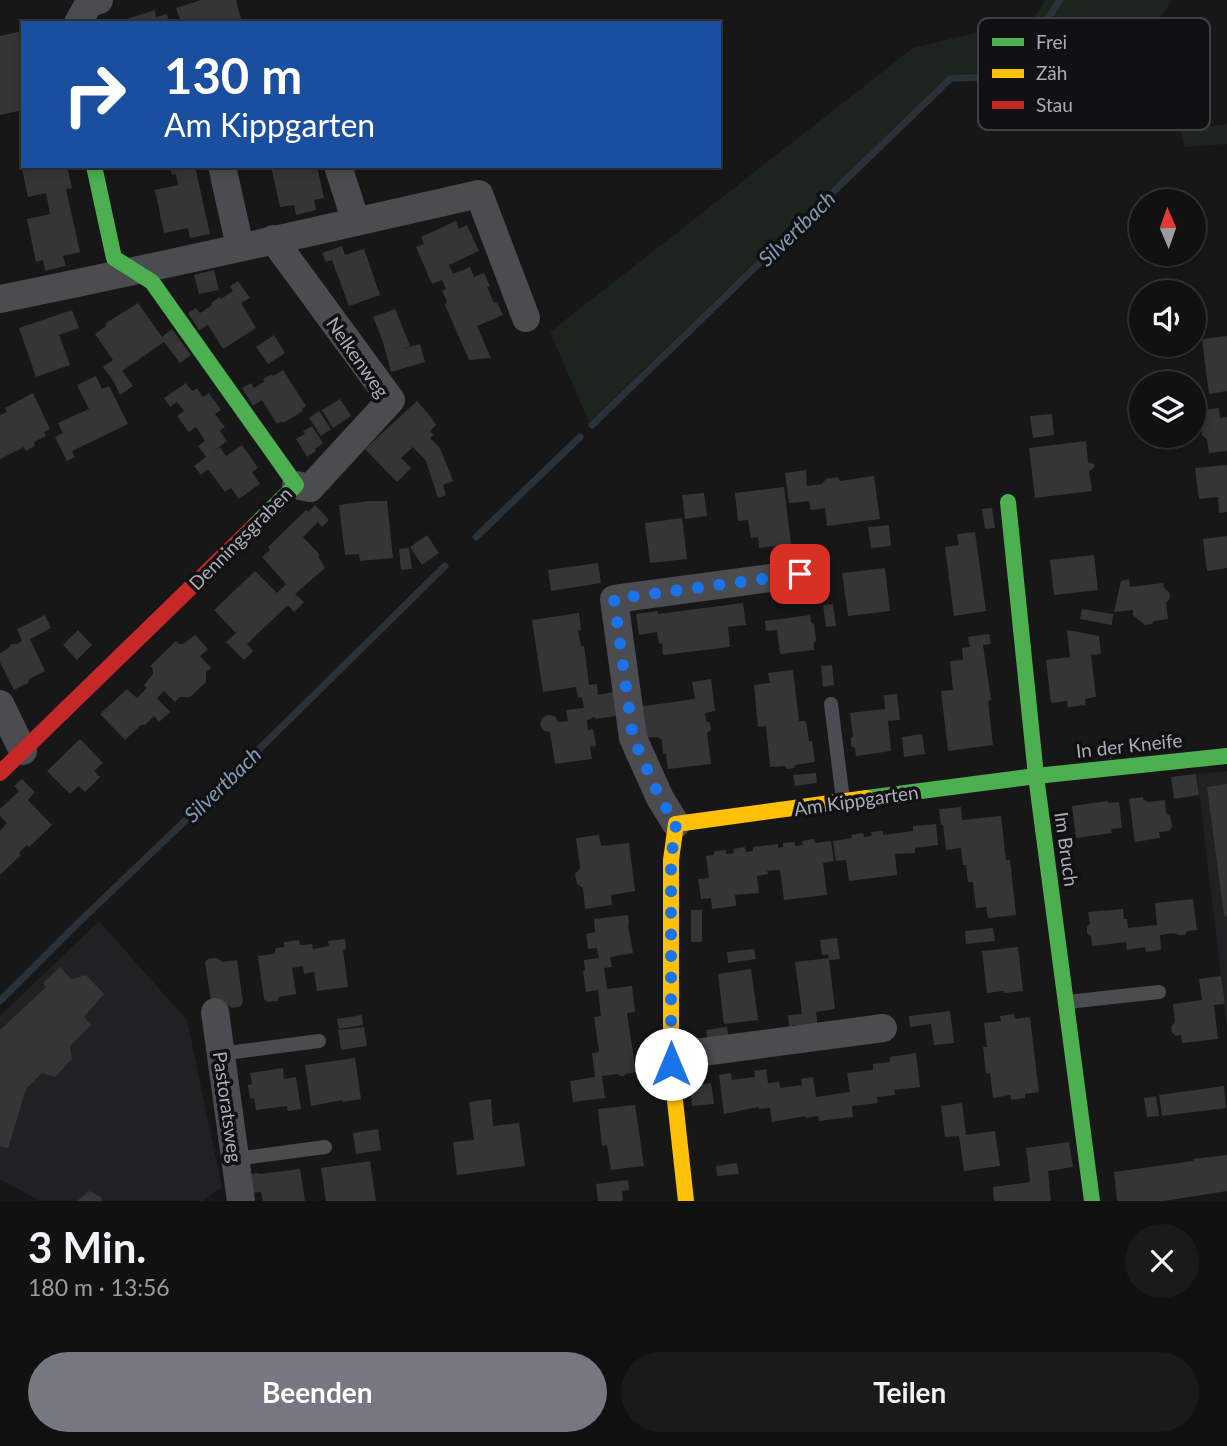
<!DOCTYPE html>
<html lang="de">
<meta charset="utf-8">
<style>
body{margin:0;font-family:Lato,sans-serif;background:#1a1a1a;color:#f1f3f6;height:100vh;display:flex;flex-direction:column;font-size:26px;white-space:nowrap}
*{box-sizing:border-box;margin:0}
p{font-size:23px;color:#9c9d9f}
.icon{flex:none;width:38px;height:38px;fill:none;stroke:currentColor;stroke-width:2;stroke-linecap:round;stroke-linejoin:round}
.map{position:relative;height:1201px;overflow:hidden}
.sheet{display:flex;flex-direction:column;background:#111;flex:1}
.sheet>*{flex:none}
.top-card{position:absolute;left:21px;top:21px;width:700px;height:147px;border-radius:0px;box-shadow:0 4px 10px #0003,0 0 0 2px #303131;background:#1a4fa0;color:#fff;overflow:hidden}
.needle{width:46px;rotate:358deg}
.buttons{position:absolute;left:1129px;top:189px;display:grid;gap:14px}
.buttons a{display:grid;place-items:center;width:77px;height:77px;border-radius:50%;background:#111;box-shadow:0 4px 10px #0003,0 0 0 2px #303131;font-size:35px}
.pin{position:absolute;display:grid;place-items:center;width:60px;height:60px;color:#fff;margin:-30px;border-radius:14px;box-shadow:0 4px 10px #0006}
.me{position:absolute;width:77px;margin:-38px;rotate:0deg;stroke-linejoin:round;filter:drop-shadow(0 0 5px #0008)}
.turn{display:flex;align-items:center;gap:24px;height:147px;padding:0 28px;font-size:32px}
.turn .icon{width:91px;height:91px;stroke-width:2.5}
.turn b{display:block;font-size:49px;line-height:60px}
.round{display:grid;place-items:center;flex:none;width:74px;height:74px;border-radius:37px;background:#1a1a1a}
.head{display:flex;align-items:center;justify-content:space-between;height:119px;padding:0 28px}
h1{font-size:42px;font-weight:700;line-height:52px}
.button{display:flex;gap:14px;margin-top:auto;padding:14px 28px}
.button a{flex:1;height:80px;border-radius:42px;background:#757880;color:#fff;font-size:28px;font-weight:700;line-height:80px;text-align:center}
.button a+a{background:#1a1a1a;color:#f1f3f6}
.map>svg:first-child{display:block}
</style>
<div class="map">
<svg width="1227" height="1201" viewBox="0 0 1227 1201">
<rect width="100%" height="100%" fill="#171717"/>
<g fill="#212123">
<path d="M1227,771V1027L1197,774Z"/>
<path d="M99,921L187,1020L222,1187L203,1201H40L0,1179V1016Z"/>
</g>
<g fill="#1d241e">
<path d="M1046,0H1172L1143,44L1011,73L950,74L589,422L550,332L913,48L1033,19Z"/>
<path d="M1227,124V144L1184,147L1181,131Z"/>
</g>
<g fill="none" stroke-linecap="round" stroke-linejoin="round">
<g stroke="#2a3239" stroke-width="7">
<path d="M1031,46L1060,0"/>
<path d="M592,425L951,78L1013,77L1015,72"/>
<path d="M476,537L580,437"/>
<path d="M0,1001L75,926L234,774L445,566"/>
</g>
</g>
<g fill="#353536">
<path d="M201,0H236L242,23H181L176,8Z"/>
<path d="M155,10L156,17L167,14L169,23H114Z"/>
<path d="M23,31V110L0,115V36Z"/>
<path d="M23,154L22,166H67L72,188L66,189L80,252L63,256L66,266L45,271L43,260L36,262L27,219L50,214L46,193L28,197L19,155Z"/>
<path d="M170,166H195L210,234L190,238L188,228L164,233L155,190L178,185L176,174L172,175Z"/>
<path d="M271,166H317L324,198L314,200L316,210L296,215L294,205L280,207Z"/>
<path d="M456,221L459,229L467,225L479,251L449,265L453,274L470,267L474,277L484,273L490,286L487,287L494,303L497,302L503,315L477,326L491,358L469,360L445,305L447,301L442,291L446,289L442,280L432,284L416,247L424,244L421,237Z"/>
<path d="M342,246L345,255L364,249L380,295L349,306L332,260L326,262L322,253Z"/>
<path d="M214,270L219,290L199,294L194,275Z"/>
<path d="M238,281L250,298L241,303L256,328L223,349L208,325L199,330L188,313L196,308L200,313L212,305L211,303L220,297L221,299L233,291L230,286Z"/>
<path d="M138,303L162,337L172,329L191,355L180,363L164,342L122,371L133,386L120,395L114,382L103,367L113,360L95,334L106,326V323Z"/>
<path d="M395,309L410,346L403,349L420,344L425,362L391,372L382,339L373,317Z"/>
<path d="M72,310L79,328L59,335L70,365L36,377L19,328Z"/>
<path d="M274,335L285,353L268,364L256,347Z"/>
<path d="M1227,336V391L1209,394L1202,339Z"/>
<path d="M283,370L306,406L302,409L303,411L283,423L282,421L277,424L262,400L253,406L242,388L251,383L254,388L264,382L263,379L272,374L273,376Z"/>
<path d="M96,376L102,389L109,386L128,424L72,451L75,457L67,461L55,437L63,433L58,423L89,409L77,385Z"/>
<path d="M186,383L192,391L197,388L203,397L209,393L221,410L215,414L225,427L220,431L227,441L211,453L220,447L226,456L242,445L258,468L252,472L260,484L239,499L231,488L225,492L208,469L201,475L194,466L206,457L198,446L205,441L196,427L189,432L177,416L184,411L177,402L170,407L164,398Z"/>
<path d="M33,393L50,429L44,432L46,436L34,442L35,446L26,451L24,447L0,459V415L7,412L5,408Z"/>
<path d="M340,399L351,416L333,428L322,410Z"/>
<path d="M417,401L430,416L436,425L430,431L434,435L430,438L440,448L453,481L443,485L446,495L438,498L426,461L413,447L401,458L411,468L397,482L365,449Z"/>
<path d="M1219,408L1220,418L1227,417V451L1209,453L1207,439L1202,435L1201,421H1194V411Z"/>
<path d="M319,411L331,429L321,436L309,418Z"/>
<path d="M1052,414L1054,435L1033,438L1030,416Z"/>
<path d="M312,426L323,443L315,449L316,451L307,457L296,439L305,434L303,431Z"/>
<path d="M1086,441L1088,462L1094,464V468L1089,471L1092,491L1035,498L1029,448Z"/>
<path d="M1227,465V512L1219,513L1218,497L1199,499L1195,468Z"/>
<path d="M806,470L807,486L822,484L826,479L837,477L840,481L874,476L880,519L827,526L825,508L811,510L809,501L789,503L785,473Z"/>
<path d="M784,487L791,544L759,548L758,537L751,538L748,520L738,521L735,493Z"/>
<path d="M704,493L707,516L685,519L682,495Z"/>
<path d="M369,501H387L393,558L360,561L359,554L345,555L339,505Z"/>
<path d="M315,505L329,520L322,527L318,522L303,537L320,555L318,556L325,568L295,594L304,602L294,612L288,605L247,644L253,651L244,660L226,642L236,633L214,610L255,571L277,593L286,584L262,557L270,550L268,547L306,510L308,512Z"/>
<path d="M992,508L995,528L985,529L982,509Z"/>
<path d="M682,518L687,559L650,563L645,523Z"/>
<path d="M889,525L891,546L871,548L868,527Z"/>
<path d="M975,532L986,611L954,616L945,547L959,545L957,534Z"/>
<path d="M427,535L439,553L422,565L410,547Z"/>
<path d="M1227,536V568L1207,571L1203,539Z"/>
<path d="M409,548L412,569L401,570L399,549Z"/>
<path d="M1094,555L1098,590L1054,595L1050,560Z"/>
<path d="M598,563L601,583L551,591L548,570Z"/>
<path d="M885,568L890,611L848,616L842,573Z"/>
<path d="M1129,579L1130,587L1163,583L1164,588L1169,592L1170,598L1166,603L1168,619L1154,621L1152,624L1145,625L1133,615V610L1114,612L1121,581Z"/>
<path d="M743,603L746,625L728,627L730,647L663,655L662,643L659,644L657,632L639,635L636,614L658,611V614Z"/>
<path d="M833,604L836,626L826,627L823,605Z"/>
<path d="M1082,609L1113,614L1112,625L1080,619Z"/>
<path d="M579,613L581,630H578L581,646H584L589,685L597,684L598,695L614,692L616,716L595,719V717L587,720L588,730L593,729L596,746L590,747L592,759L555,764L550,732L544,731L540,725L541,721L542,718L548,715L555,716L558,722L568,721L566,710L584,708L582,697L578,698L576,687L543,692L532,620Z"/>
<path d="M45,615L51,628L30,639L45,671L29,679L28,683L14,690L0,662V653L9,648L11,644H17L22,641L17,629Z"/>
<path d="M810,615L811,622L814,624L816,640L814,643V650L780,654L777,630L766,631L765,621Z"/>
<path d="M78,630L92,645L77,660L63,645Z"/>
<path d="M1067,630L1099,636L1101,654L1091,655L1096,697L1085,699L1086,705L1068,707L1067,701L1051,703L1046,660L1070,657Z"/>
<path d="M989,634L991,644L983,645L991,700L988,701L993,745L948,751L941,691L953,690L950,661L963,660L962,648L970,647L968,637Z"/>
<path d="M195,635L208,649L200,656L211,668L206,672V682L190,697H180L175,702L164,691L157,698L170,712L159,722L154,716L145,725H141L125,740L100,714L127,689L137,698L147,688L144,685L153,674V669L150,666L176,641L179,644H183Z"/>
<path d="M832,665L834,685L823,687L821,666Z"/>
<path d="M793,670L799,721H806L809,741H812L815,762L795,765L794,768L787,769L784,766L770,767L766,726L758,727L754,685L770,683L768,673Z"/>
<path d="M711,679L715,711L705,713L706,721L710,723L711,730L707,733L711,764L668,769L666,754H663L662,740L657,737L643,738L637,707L695,699L692,682Z"/>
<path d="M897,694L900,720L888,721L891,751L856,756L855,748L851,746V738L853,736L850,713L885,709L884,695Z"/>
<path d="M922,734L925,754L904,757L902,737Z"/>
<path d="M80,739L103,763L94,771L100,777L85,792L79,786L70,794L47,771Z"/>
<path d="M816,773L817,783L795,786L793,775Z"/>
<path d="M1196,774L1199,795L1174,799L1171,777Z"/>
<path d="M22,779L35,792L28,800L52,825L29,847L27,845L19,853L21,855L0,875V831L7,823L0,816V809L19,791L14,786Z"/>
<path d="M1227,784V917L1224,915L1207,787Z"/>
<path d="M1143,797V799L1148,802L1165,800L1166,813L1170,816L1172,827L1169,831L1159,832L1160,838L1135,842L1129,799Z"/>
<path d="M1108,801V803L1119,802L1122,828L1111,829L1112,833L1076,838L1072,806Z"/>
<path d="M961,807L962,820L1001,816L1006,860H1010L1016,915L988,918L986,907L976,908L973,882H968L966,865H963L961,848L946,850L943,825H941L939,809Z"/>
<path d="M936,824L938,845L915,848V853L895,854L897,875L849,881L846,860L836,861L833,841L852,838L851,835L863,833L864,837L872,836L871,832L883,831V835L913,831V826Z"/>
<path d="M599,835L601,846L629,843L635,891L611,895L612,905L585,909L583,888L577,884L575,874L580,868L576,838Z"/>
<path d="M814,839L815,843L831,841L834,861L823,863L827,895L784,900L780,870L767,871L768,874L757,876L759,893L735,895L736,906L712,909L711,898L701,899L698,879L709,878L706,856L714,855V851L726,850V854L734,853L733,849L745,847L746,852L753,851V847L778,844V848L783,847V843L795,842V846L803,845L802,841Z"/>
<path d="M1193,899L1197,930L1187,931L1185,935H1178L1174,933L1160,935L1161,950L1146,952L1145,947L1127,950L1126,942L1092,946L1091,936L1087,933V927L1090,923L1088,912L1123,909L1124,919H1127L1128,928L1157,925L1155,903Z"/>
<rect x="691" y="910" width="11" height="32"/>
<path d="M628,915L629,924L628,925L633,953L610,957L612,967L604,968L607,989L632,986L635,1012L627,1013L636,1072L625,1074L624,1076H620L618,1074L602,1076L605,1098L573,1102L570,1081L595,1077L592,1053L599,1052L594,1017L601,1016L598,990L586,992L583,971L585,970L584,960L599,958L597,948L588,949L586,934L595,932L594,919Z"/>
<path d="M993,928L995,941L966,944L965,931Z"/>
<path d="M837,938L840,959L829,960L835,1009L816,1012L818,1028L796,1031V1025L789,1026L788,1015L802,1014L795,962L829,958L828,954L822,955L820,940Z"/>
<path d="M345,939L346,949L343,950L348,987L317,991L314,972L304,974L303,966L292,968L296,994L279,997L277,1001L268,1002L264,999L258,956L274,954L276,948L284,947V942L299,940L300,945L312,944L313,949L329,946L328,941Z"/>
<path d="M1018,947L1023,991L1004,993V991L987,993L982,951Z"/>
<path d="M754,949L756,959L728,963L727,952Z"/>
<path d="M217,958L222,962L237,960L243,1002L241,1006L232,1008L228,1005L212,1007L205,962L208,959Z"/>
<path d="M60,967L71,979L86,975L104,994L84,1017L91,1025L70,1046L72,1059L55,1077L42,1073L26,1089L8,1148L0,1146V1030L46,987L43,983Z"/>
<path d="M751,969L758,1020L724,1024L718,974Z"/>
<path d="M1221,976L1225,1004L1214,1005L1218,1039L1182,1043L1181,1035L1176,1036L1172,1032L1171,1027L1175,1022L1173,1004L1202,1000L1199,979Z"/>
<path d="M950,1011L954,1043L934,1045L931,1024L910,1027L909,1016Z"/>
<path d="M1014,1014L1015,1019L1030,1017L1039,1092L1025,1094V1098L1011,1100L1010,1095L993,1098L990,1073L986,1074L983,1047H987L984,1023L1001,1021L1000,1016Z"/>
<path d="M362,1015L363,1025L339,1029L337,1019Z"/>
<path d="M364,1027L367,1046L341,1050L338,1030Z"/>
<path d="M727,1027L729,1038L708,1040L706,1030Z"/>
<path d="M916,1053L920,1087L894,1090L895,1095L877,1097L878,1103L852,1106L853,1117L819,1121L818,1116L806,1118V1116L772,1122L770,1108L759,1109L758,1107L724,1114L719,1075L731,1073L732,1080L755,1077L754,1071L766,1069L768,1083L779,1082L780,1088L802,1085L801,1079L813,1077L816,1097L850,1092L847,1073L873,1070V1064L890,1062V1057Z"/>
<path d="M355,1058L361,1099L343,1102L342,1100L311,1106L305,1065Z"/>
<path d="M283,1068L284,1079L296,1077L301,1109L288,1111L287,1106L256,1110L254,1098L250,1099L248,1085L252,1084L250,1073Z"/>
<path d="M711,1083L714,1104L692,1106L690,1086Z"/>
<path d="M1224,1086L1226,1108L1162,1116L1159,1095Z"/>
<path d="M1156,1096L1159,1116L1147,1117L1144,1098Z"/>
<path d="M491,1099L493,1126L519,1123L525,1166L457,1175L453,1142L474,1140L469,1102Z"/>
<path d="M962,1103L966,1135L995,1131L1000,1166L964,1171L959,1136L945,1137L941,1106Z"/>
<path d="M635,1105L644,1166L611,1170L607,1145L602,1146L598,1109Z"/>
<path d="M378,1129L381,1150L356,1154L353,1133Z"/>
<path d="M1069,1142L1073,1167L1048,1171L1051,1201H994L993,1187L1030,1182L1026,1148Z"/>
<path d="M1227,1155V1191L1164,1201H1117L1114,1172L1193,1161V1159Z"/>
<path d="M370,1161L376,1201H326L321,1168Z"/>
<path d="M737,1163L739,1174L717,1176L716,1166Z"/>
<path d="M300,1169L305,1201H263L261,1192L252,1193L249,1174L259,1173V1174Z"/>
<path d="M628,1180L629,1190L622,1191L623,1201H598L596,1184Z"/>
<path d="M89,1191L101,1197L102,1201H77Z"/>
</g>
<g fill="none" stroke-linecap="round" stroke-linejoin="round">
<g stroke="#4b4c50" stroke-width="14">
<path d="M831,704L843,800"/>
<path d="M1067,1002L1159,992"/>
<path d="M220,1054L319,1041"/>
<path d="M235,1159L325,1147"/>
</g>
<g stroke="#4b4c50" stroke-width="28">
<path d="M78,23L89,3L99,0"/>
<path d="M222,166L240,247"/>
<path d="M338,166L356,222"/>
<path d="M273,239L391,400L310,488L296,485"/>
<path d="M0,299C160,267 320,230 479,194L526,318"/>
<path d="M0,704L23,751"/>
<path d="M676,824L660,798L633,738L614,599L800,574"/>
<path d="M215,1012L241,1201"/>
<path d="M671,1064L688,1054L883,1028"/>
</g>
<g stroke="#4caf50" stroke-width="16">
<path d="M94,166L114,258L152,282L296,485L253,527"/>
<path d="M1008,502L1036,776L1092,1201"/>
<path d="M867,798L1036,776L1227,756"/>
</g>
<path stroke="#ffc107" stroke-width="16" d="M686,1201L671,1064V860L676,824L867,798"/>
<path stroke="#c62828" stroke-width="16" d="M0,773L253,527"/>
</g>
<g fill="none" stroke-linecap="round" stroke-linejoin="round">
<path stroke="#1a73e8" stroke-width="12" stroke-dasharray="0 21.6" d="M671,1064V859L676,824L660,798L633,738L614,599L800,574"/>
</g>
<g text-anchor="middle" dominant-baseline="central" stroke-width="7" stroke-linejoin="round" paint-order="stroke">
<g font-size="19" fill="#a8adb8" stroke="#111113">
<text transform="translate(358 357) rotate(55)">Nelkenweg</text>
<text transform="translate(240 538) rotate(-45)">Denningsgraben</text>
<text transform="translate(1129 745) rotate(-6)">In der Kneife</text>
<text transform="translate(856 800) rotate(-8)">Am Kippgarten</text>
<text transform="translate(1067 849) rotate(82)">Im Bruch</text>
<text transform="translate(228 1107) rotate(82)">Pastoratsweg</text>
</g>
<g font-size="21" font-style="italic" fill="#7f9bb3" stroke="#111113">
<text transform="translate(796 228) rotate(-44)">Silvertbach</text>
<text transform="translate(222 784) rotate(-44)">Silvertbach</text>
</g>
</g>
<rect x="978" y="18" width="232" height="112" rx="10" fill="#111113" stroke="#3e4045" stroke-width="2"/>
<rect x="992" y="38" width="32" height="8" fill="#4caf50"/>
<rect x="992" y="69" width="32" height="9" fill="#ffc107"/>
<rect x="992" y="101" width="32" height="8" fill="#c62828"/>
<g font-size="19" fill="#a8adb8">
<text x="1036" y="49">Frei</text>
<text x="1036" y="80">Zäh</text>
<text x="1036" y="112">Stau</text>
</g>
</svg>
<div class="buttons">
<a><svg class="needle" viewBox="-14 -14 28 28"><path d="M0-13l5 13h-10z" fill="#e53935"/><path d="M0 13l5-13h-10z" fill="#9c9d9f"/></svg></a>
<a><svg class="icon" aria-label="sound" viewBox="0 0 24 24"><path d="M4 9h4l5-4v14l-5-4H4zM17 9q2 3 0 6"/></svg></a>
<a><svg class="icon" aria-label="layers" viewBox="0 0 24 24"><path d="M12 4l9 5-9 5-9-5zM3 14l9 5 9-5"/></svg></a>
</div>
<div class="pin" style="left:800px;top:574px;background:#d93025"><svg class="icon" aria-label="arrive" viewBox="0 0 24 24"><path d="M6 21V4h12l-3 4 3 4H6"/></svg></div>
<svg class="me" style="left:671px;top:1064px" viewBox="-20 -20 40 40"><circle r="19" fill="#fff"/><path d="M0-13L10 11 0 6-10 11z" fill="#1a73e8"/></svg>
<div class="top-card">
<div class="turn"><svg class="icon" aria-label="right" viewBox="0 0 24 24"><path d="M7 20v-9h11M14 6l5 5-5 5"/></svg><div><b>130 m</b>Am Kippgarten</div></div>
</div>
</div>
<section class="sheet">
<div class="head"><div><h1>3 Min.</h1><p>180 m · 13:56</p></div><a class="round"><svg class="icon" aria-label="close" viewBox="0 0 24 24"><path d="M6 6l12 12M18 6L6 18"/></svg></a></div>
<div class="button"><a>Beenden</a><a>Teilen</a></div>
</section>
